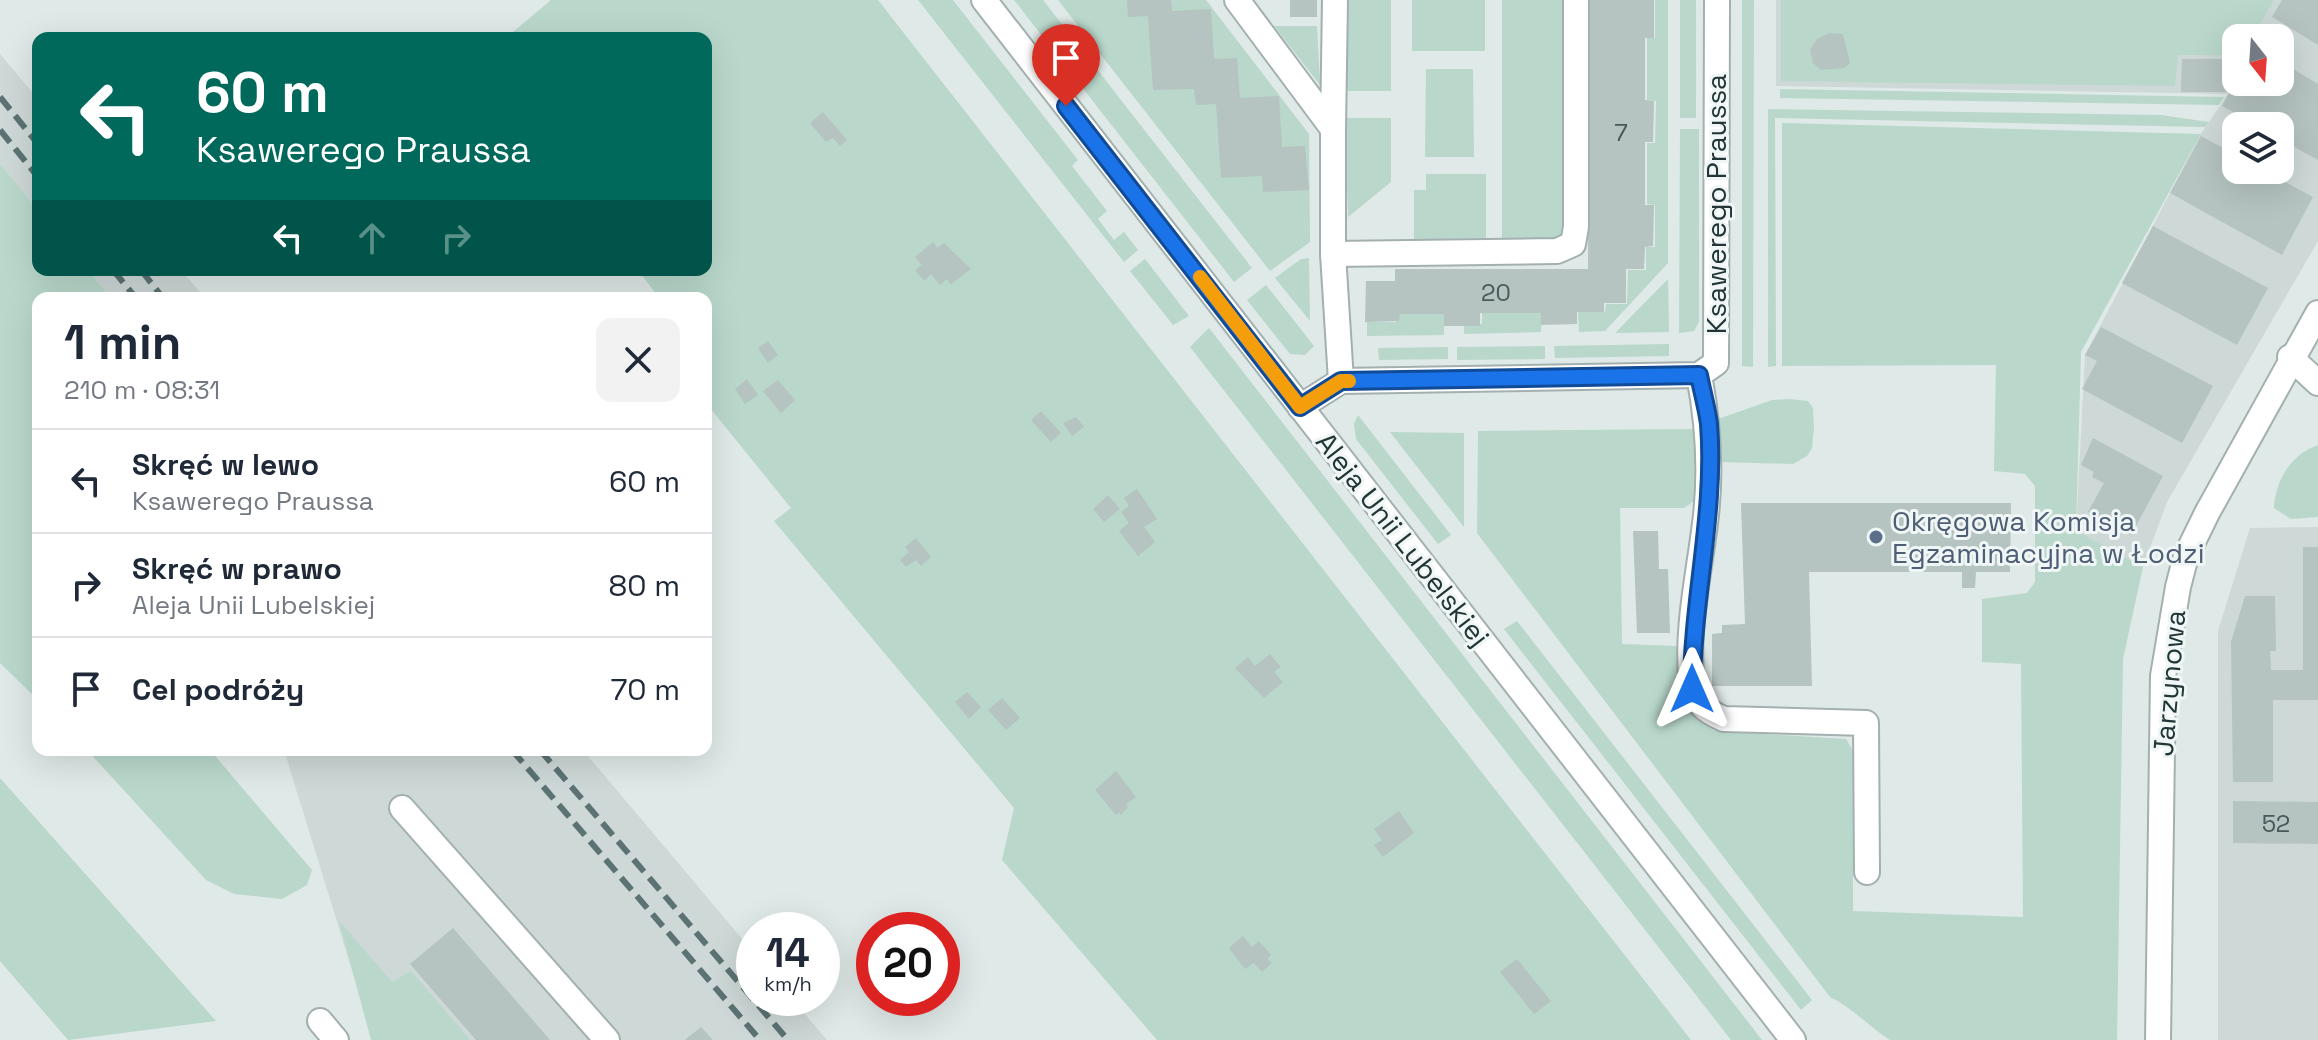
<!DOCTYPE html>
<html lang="pl">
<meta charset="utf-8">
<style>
body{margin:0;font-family:"Space Grotesk",sans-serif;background:#f2f2f3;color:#1f2937;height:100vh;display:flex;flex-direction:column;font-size:30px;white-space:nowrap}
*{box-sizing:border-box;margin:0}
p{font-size:26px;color:#747a83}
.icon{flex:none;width:44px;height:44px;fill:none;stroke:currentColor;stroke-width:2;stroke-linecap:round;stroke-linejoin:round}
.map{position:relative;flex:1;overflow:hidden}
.details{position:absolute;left:32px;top:292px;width:680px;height:464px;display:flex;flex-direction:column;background:#fff;border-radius:16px;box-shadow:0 8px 32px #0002}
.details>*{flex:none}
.banner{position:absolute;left:32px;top:32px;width:680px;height:244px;border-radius:16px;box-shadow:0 8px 32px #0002;background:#00695c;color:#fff;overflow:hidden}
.needle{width:52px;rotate:163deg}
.controls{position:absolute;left:2222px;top:24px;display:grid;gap:16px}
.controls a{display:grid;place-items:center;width:72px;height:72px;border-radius:16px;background:#fff;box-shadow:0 8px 32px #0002;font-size:40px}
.speed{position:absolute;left:736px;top:912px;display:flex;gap:16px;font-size:40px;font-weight:700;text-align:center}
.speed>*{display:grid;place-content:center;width:104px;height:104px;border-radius:50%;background:#fff;box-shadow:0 8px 32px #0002;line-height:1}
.speed small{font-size:20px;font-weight:400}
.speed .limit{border:12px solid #d22;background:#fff;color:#111}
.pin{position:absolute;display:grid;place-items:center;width:68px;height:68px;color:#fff;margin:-82px -34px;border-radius:50% 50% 50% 0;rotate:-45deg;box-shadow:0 0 8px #0007}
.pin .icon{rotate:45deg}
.me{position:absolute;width:88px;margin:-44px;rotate:0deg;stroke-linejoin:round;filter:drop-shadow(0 0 6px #0008)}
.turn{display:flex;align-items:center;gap:28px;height:168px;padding:0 32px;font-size:36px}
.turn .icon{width:104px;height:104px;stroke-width:2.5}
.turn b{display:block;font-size:56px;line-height:68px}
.lanes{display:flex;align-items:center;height:76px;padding:0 32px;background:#0003;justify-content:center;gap:40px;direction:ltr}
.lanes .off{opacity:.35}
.round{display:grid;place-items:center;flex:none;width:84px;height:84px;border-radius:16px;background:#f2f2f3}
.headline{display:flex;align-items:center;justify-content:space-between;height:136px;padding:0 32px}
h1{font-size:48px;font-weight:700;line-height:60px}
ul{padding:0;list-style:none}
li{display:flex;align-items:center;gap:24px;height:104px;padding:0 32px;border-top:2px solid #e0e1e3}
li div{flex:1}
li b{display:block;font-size:30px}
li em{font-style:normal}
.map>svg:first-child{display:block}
</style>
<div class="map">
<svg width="2318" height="1040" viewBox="0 0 2318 1040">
<rect width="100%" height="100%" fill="#dfe9e7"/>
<g fill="#cdd8d7" fill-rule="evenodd">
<path d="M1776,0H2318V241L2167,502L2143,567L2076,532L2085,355L2201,134L2228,94L1776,86ZM2236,38H2280V82H2236ZM2236,126H2280V170H2236Z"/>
<path d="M0,54L38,99V210L0,164Z"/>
<path d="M88,270H181L205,298H111Z"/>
<path d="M2318,527V1040H2218V631L2250,528Z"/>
<path d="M284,750H583L754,953V998H791L827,1040H399L360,996Z"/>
</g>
<g fill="#b9d8cb">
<path d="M551,0H878L1691,1040H1157L1002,860L1014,808L774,521L791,508L706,403V298H659L638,270H706V38H518L513,32Z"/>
<path d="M918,0H953L1078,160L1072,166L1107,211L1098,219L1114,240L1124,232L1138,250L1124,262Z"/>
<path d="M1014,0H1043L1252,268L1234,282Z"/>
<path d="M1058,0H1206L1309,134L1310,242L1270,271Z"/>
<path d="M1343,0H1391V91H1345Z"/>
<rect x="1412" y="0" width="73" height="51"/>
<path d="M1502,0H1564L1567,240L1502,238Z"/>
<path d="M1655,0H1668V263L1605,331L1579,332L1578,312H1605L1606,304H1627L1628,270H1646V247H1655V205L1647,204V143H1655L1656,101L1647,100V38H1655Z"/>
<rect x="1680" y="0" width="16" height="118"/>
<path d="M1742,0H1754L1753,367L1742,366Z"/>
<path d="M1781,0H2274L2252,38H2236V55H2178L2175,86L1781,81Z"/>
<path d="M1274,26H1317L1320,85Z"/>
<path d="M1426,69H1473L1474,157H1425Z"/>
<path d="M1780,89L2224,97L2219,105L1780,98Z"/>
<path d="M1768,109L2161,115L2209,122L2205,127L1775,118L1776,366L1768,367Z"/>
<path d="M1345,118H1391V182L1348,217Z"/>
<path d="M1782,123L2201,134L2081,352L2076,531L2143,567L2123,659L2117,1040H1890C1868,1026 1853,1008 1830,997L1477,533L1478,431L1695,429L1699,483L1694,501L1684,508H1620L1622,644L1677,646C1680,684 1675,711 1715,731L1846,739L1853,751V911L2023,917L2021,664L1982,662V599L2027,593L2035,582V486L2025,474L1994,471L1996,365L1782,366Z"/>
<path d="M1680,129H1699V322L1694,331L1679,333Z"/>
<path d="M0,164L38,210V270H88L111,298H38V700L0,663Z"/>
<path d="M1426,174H1486V238L1414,240V190H1426Z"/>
<path d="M1309,258L1310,321L1275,278L1301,259Z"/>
<path d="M1145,259L1189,316L1173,325L1130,271Z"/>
<path d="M1668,279L1669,332L1615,333Z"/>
<path d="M1266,285L1314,346L1305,355L1290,354L1247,300Z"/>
<path d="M1396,311L1444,312V335L1367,336V322H1396Z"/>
<path d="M1482,312H1542L1541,332L1464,334V324H1482Z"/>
<path d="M1209,328L1762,1040H1731L1190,347Z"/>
<path d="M1669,344V356L1555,358L1554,346Z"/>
<path d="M1545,346V359L1457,360V347Z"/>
<path d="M1448,347V359L1379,360L1378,348Z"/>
<path d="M1790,399L1808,401L1813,408L1814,428L1812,448L1807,456L1793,464L1720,462L1718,419L1772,400Z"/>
<path d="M1358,415L1451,535L1438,544L1356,439L1354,424Z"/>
<path d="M1390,432L1464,433V527Z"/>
<path d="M2318,445V517L2291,519L2274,508C2275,481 2291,454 2318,445Z"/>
<path d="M1517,621L1812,1000L1801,1010L1504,629Z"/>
<path d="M87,750H210L312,870L307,885L282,899L234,894L206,880Z"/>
<path d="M0,778L216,1021L68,1040L0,961Z"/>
<path d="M339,921L392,982L411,971L470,1040H371Z"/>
</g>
<g fill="#b5c3c1">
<path d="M1127,0H1171L1172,11L1211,9L1214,59L1237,58L1240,98L1279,96L1282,147L1305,146L1309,190L1263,192L1262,176L1221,178L1216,104L1196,105L1194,89L1153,90L1148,16L1128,17Z"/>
<rect x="1290" y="0" width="27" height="17"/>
<path d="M1589,0H1654V38H1645V100L1654,101L1653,142H1645V205H1654L1653,246L1645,247L1644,269H1626V303H1604V312H1577V324L1541,325V313H1480V326H1444V314H1400L1399,321L1365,322L1366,281H1395V269H1588Z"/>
<path d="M2282,0H2318V45L2272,17Z"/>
<path d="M1829,33L1843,34L1850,63L1844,68L1821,70L1813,63L1810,50L1817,39Z"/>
<path d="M2182,59H2229V92H2181Z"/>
<path d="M2280,61L2318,84V160L2280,139V126H2258L2222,106L2235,82H2280Z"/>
<path d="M823,112L847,140L840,146L833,138L826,142L810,123Z"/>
<path d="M2201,136L2236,155V170H2263L2313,197L2282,255L2170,193Z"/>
<path d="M2153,226L2268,288L2237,345L2122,283Z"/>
<path d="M933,242L937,248L944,243L971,269L951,284L947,279L940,285L931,274L924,281L915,270L922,265L915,257Z"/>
<path d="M2101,327L2213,386L2182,443L2082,389L2097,361L2085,355Z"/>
<path d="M768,341L778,355L768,363L758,348Z"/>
<path d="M747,379L758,395L745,404L735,389Z"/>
<path d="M778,380L795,400L781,413L763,391Z"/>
<path d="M1041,411L1061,433L1051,442L1031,420Z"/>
<path d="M1076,417L1084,427L1072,436L1063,423Z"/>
<path d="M2093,438L2163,476L2131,535L2088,512L2104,483L2092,477L2094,472L2081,465Z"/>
<path d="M1137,489L1157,519L1144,527L1155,542L1138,556L1119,531L1129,523L1121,512L1129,506L1124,498Z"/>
<path d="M1108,495L1120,509L1104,522L1093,509Z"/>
<path d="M1741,503H2011L2010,572H1976L1975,588H1962V572H1809L1812,686H1712V634L1722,633V625L1745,624Z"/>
<path d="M1633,531H1658L1659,569H1668L1670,633H1637Z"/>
<path d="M916,538L931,557L921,566L916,560L906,567L900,560L909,552L905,547Z"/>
<path d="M2303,547H2318V700H2273V782H2233L2231,642L2245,596H2275L2276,651H2270L2271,670H2303Z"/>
<path d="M1270,654L1281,667L1274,672L1283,682L1264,698L1235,668L1248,657L1255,666Z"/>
<path d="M967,692L981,707L969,719L955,702Z"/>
<path d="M1002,698L1020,718L1006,730L988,710Z"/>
<path d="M1116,771L1136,797L1126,804L1128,807L1121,815L1119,812L1116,815L1095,790Z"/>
<path d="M2233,801L2318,802V844L2233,843Z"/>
<path d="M1399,811L1414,833L1383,857L1374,845L1382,840L1374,829Z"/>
<path d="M453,928L550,1040H476L410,964Z"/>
<path d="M1243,936L1252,947L1259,941L1271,955L1267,959L1272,963L1262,972L1254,963L1245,969L1229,948Z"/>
<path d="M1517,959L1551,1001L1534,1014L1500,972Z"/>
<path d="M701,1027L713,1040H685Z"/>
</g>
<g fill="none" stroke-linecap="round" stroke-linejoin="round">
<g stroke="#a3b0af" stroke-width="28">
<g id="minor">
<path d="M984,0L1793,1040"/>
<path d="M1237,0L1333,129V254L1341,381"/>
<path d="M1333,129L1335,0"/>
<path d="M1333,254L1557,251L1573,244L1576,227V0"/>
<path d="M2290,357L2318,383"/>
<path d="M1699,375C1708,422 1711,468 1706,515C1700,570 1685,631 1692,686C1695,704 1709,713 1724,719L1866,723L1867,872"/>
<path d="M1300,407L1341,381L1699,375L1716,363L1717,0"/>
<path d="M402,808L607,1040"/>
<path d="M320,1021L336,1040"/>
<path d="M2158,1040L2163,676L2178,587L2186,556L2207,513L2318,313"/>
</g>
</g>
<use href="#minor" stroke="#fff" stroke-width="24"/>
<g stroke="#5c7273" stroke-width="6" stroke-dasharray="16 8" stroke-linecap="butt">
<path d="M0,97L38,144"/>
<path d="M0,130L38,177"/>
<path d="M113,270L136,298"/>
<path d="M141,270L163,298"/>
<path d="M512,750L760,1040"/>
<path d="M540,750L788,1040"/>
</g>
</g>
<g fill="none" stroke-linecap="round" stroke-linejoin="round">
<g stroke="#114b97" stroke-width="20">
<path id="route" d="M1066,106L1300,407L1341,381L1699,375C1702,391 1707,408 1709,424C1716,512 1692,601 1692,689"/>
</g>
<use href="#route" stroke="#1a73e8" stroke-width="14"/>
<path stroke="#f59e0b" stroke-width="14" d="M1200,277L1300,407L1341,381H1349"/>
</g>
<circle fill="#5c6f8a" stroke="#eff6f5" stroke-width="3" cx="1876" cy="537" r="8"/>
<g text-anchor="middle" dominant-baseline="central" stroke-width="6" stroke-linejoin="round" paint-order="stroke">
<g font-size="24" fill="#47595a">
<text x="1621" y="132">7</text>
<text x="1496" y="292">20</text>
<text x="2276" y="823">52</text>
</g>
<g font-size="28" fill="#223637" stroke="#eff6f5">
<text transform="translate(1716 204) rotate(-90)">Ksawerego Praussa</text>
<text transform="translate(1403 539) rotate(52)">Aleja Unii Lubelskiej</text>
<text transform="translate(2169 683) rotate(-85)">Jarzynowa</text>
</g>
<g font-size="28" fill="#4e5e75" stroke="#eff6f5" text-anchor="start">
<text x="1892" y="521">Okręgowa Komisja<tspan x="1892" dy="32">Egzaminacyjna w Łodzi</tspan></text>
</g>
</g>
</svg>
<div class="controls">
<a><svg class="needle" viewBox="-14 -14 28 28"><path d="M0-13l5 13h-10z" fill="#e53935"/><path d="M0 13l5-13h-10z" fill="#747a83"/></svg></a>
<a><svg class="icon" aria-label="layers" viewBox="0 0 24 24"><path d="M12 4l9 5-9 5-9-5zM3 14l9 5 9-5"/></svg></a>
</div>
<div class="speed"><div>14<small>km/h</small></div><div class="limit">20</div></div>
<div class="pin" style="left:1066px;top:106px;background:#d93025"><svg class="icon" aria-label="arrive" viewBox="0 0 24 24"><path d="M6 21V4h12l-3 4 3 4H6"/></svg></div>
<svg class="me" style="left:1692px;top:689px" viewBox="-20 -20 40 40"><path d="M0-17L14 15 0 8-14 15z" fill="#1a73e8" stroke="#fff" stroke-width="4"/></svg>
<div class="banner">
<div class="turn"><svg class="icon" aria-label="left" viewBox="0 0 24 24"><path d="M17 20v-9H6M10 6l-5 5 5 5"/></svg><div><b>60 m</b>Ksawerego Praussa</div></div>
<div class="lanes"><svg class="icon" aria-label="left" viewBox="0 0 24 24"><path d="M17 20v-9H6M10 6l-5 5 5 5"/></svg><svg class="icon off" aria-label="ahead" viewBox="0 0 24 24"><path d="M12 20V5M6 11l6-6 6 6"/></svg><svg class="icon off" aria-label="right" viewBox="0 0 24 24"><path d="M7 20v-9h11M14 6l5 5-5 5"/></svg></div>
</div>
<section class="details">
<div class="headline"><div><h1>1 min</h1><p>210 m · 08:31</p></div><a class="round"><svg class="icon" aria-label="close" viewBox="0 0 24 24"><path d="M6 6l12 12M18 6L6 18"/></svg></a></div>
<ul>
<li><svg class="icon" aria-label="left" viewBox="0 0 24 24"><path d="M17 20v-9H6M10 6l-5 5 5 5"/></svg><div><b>Skręć w lewo</b><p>Ksawerego Praussa</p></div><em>60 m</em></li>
<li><svg class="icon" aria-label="right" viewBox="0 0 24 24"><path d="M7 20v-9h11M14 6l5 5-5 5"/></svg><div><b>Skręć w prawo</b><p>Aleja Unii Lubelskiej</p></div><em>80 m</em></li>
<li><svg class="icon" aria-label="arrive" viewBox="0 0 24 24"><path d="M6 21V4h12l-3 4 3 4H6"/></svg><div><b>Cel podróży</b></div><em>70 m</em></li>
</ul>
</section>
</div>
